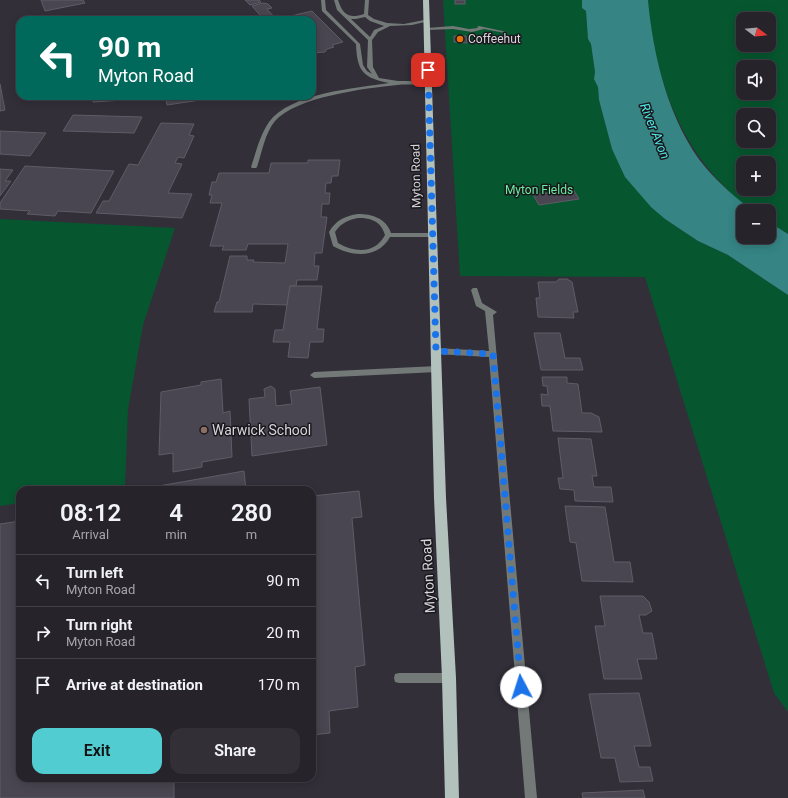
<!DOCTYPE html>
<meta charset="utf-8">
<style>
body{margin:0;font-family:Roboto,sans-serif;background:#322f37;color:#f1f3f6;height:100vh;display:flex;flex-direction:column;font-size:15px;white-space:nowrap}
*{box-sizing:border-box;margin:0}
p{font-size:13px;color:#a4a4a9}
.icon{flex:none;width:22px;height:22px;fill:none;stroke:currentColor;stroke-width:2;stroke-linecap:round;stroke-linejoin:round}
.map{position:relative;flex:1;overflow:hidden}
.side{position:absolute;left:16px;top:486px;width:300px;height:296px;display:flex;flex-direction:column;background:#26232b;border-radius:12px;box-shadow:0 2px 10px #0003,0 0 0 1px #424047}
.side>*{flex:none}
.guide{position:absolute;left:16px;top:16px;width:300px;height:84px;border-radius:12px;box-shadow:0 2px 10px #0003,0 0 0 1px #424047;background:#00695c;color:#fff;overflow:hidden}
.needle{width:26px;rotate:106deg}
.tools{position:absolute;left:736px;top:12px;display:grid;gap:8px}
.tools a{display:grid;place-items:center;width:40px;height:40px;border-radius:8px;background:#26232b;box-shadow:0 2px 10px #0003,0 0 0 1px #424047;font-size:20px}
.pin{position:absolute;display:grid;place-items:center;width:34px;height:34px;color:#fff;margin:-17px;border-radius:8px;box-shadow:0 2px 6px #0006}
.me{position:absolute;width:44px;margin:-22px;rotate:355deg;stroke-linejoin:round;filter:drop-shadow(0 0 3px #0008)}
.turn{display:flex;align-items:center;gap:14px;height:84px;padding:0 16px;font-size:18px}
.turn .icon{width:52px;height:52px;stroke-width:2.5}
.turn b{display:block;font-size:28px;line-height:34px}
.eta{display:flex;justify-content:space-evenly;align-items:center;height:68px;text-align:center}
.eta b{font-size:24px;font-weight:600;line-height:28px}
.primary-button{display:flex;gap:8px;margin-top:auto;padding:8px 16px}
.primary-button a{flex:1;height:46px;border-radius:12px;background:#51ccd1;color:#111;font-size:16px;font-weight:600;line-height:46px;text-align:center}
.primary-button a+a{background:#322f37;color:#f1f3f6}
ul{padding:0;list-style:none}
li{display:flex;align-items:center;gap:12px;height:52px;padding:0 16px;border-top:1px solid #424047}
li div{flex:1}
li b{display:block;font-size:15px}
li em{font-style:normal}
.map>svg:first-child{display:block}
</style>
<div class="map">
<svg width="788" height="798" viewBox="0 0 788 798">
<rect width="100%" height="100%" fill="#322f39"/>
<g fill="#06572f" fill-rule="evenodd">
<path d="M443,0H582V8L586,11L588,39L591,44L595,72L594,79L598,86L599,100L612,149L617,158L665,219L698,241L728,255L788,295V712L774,693L645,277L460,276Z"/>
<path d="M648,0H788V234L769,222V211C764,211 758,212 754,211C745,209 730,192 724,186C674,136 654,69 648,0ZM743,19H769V45H743ZM743,67H769V93H743ZM743,115H769V141H743ZM743,163H769V189H743Z"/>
<path d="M0,219L175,228L143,325L128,409L125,487L103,490H20V503L0,506Z"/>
</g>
<path fill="#368484" d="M582,0H648C653,55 669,124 706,168C720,184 736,198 753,211H743V237H769V222L788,234V295L728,255L698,241L665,219L651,207L625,177L612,149L599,100L598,87L594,79L595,72L591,44L588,39L586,11L582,8Z"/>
<g fill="#494651" stroke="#5f5c67">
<path d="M41,0H83L85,3L45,11Z"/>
<path d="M245,0H259L261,2L250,5Z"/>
<rect x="455" y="0" width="10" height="4"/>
<path d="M263,3L268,4L272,8L267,9L275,18L264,20L252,6Z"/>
<path d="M312,11L343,42L332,45L334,47L327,49L325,52L312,53V20H274Z"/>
<path d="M454,36H466L467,43L454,42Z"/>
<path d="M0,84L5,110L0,111Z"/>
<path d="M93,96H140V99L93,102Z"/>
<path d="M156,96H214V98L167,105L166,99H153Z"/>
<path d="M73,115L142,117L134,133L63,131Z"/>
<path d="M161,123L194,124L189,135L194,136L184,158L178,157L175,163L182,164L168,193L192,194L182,218L96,213L103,201H109L129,164L138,165Z"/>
<path d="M0,131L46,133L30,156L0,154Z"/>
<path d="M308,160H340L338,176H332L331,183H326L325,193H330L329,204H322L321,217H327L322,253H315L314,266H319L317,280H297L296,286H290L287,305L253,304L252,312H214L217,302H219L230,256H247V260H254L253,262L285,263L288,244H248L246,250H222L224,246H210L222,203H210L212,195H209L212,182H216L219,173H269L271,163H308Z"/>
<path d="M25,166L114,171L91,213L58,211L55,216L27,214L30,211L0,209V203Z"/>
<path d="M0,169L13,170L5,181H11L0,196Z"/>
<path d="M573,189L579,199L539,205L533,195Z"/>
<path d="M559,279H567L572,282L578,312H573L574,318L538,317L536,298H540L538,282H556Z"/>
<path d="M290,286H322L317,329H324L323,342H310L308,358L288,357L290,342H273L275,330H283Z"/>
<path d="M534,333H560L565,358H580L583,370H541Z"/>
<path d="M542,377H567V383L578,384L582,413H591L599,417L602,432L553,431L550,406H542L541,394L548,395L547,386H543Z"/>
<path d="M221,379L223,413L230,411L232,457L202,462V467L173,472V453L159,455L161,392L201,385V382Z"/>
<path d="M271,386L275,389L276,406L292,404L290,391L320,387L327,445L252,456L249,399L265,397L264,389Z"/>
<path d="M558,438L591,439L597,476H592L594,487H611L613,502L575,501L574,490L560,489L558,478H563Z"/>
<path d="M244,471L246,490H137L153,487Z"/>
<path d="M359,491L362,517L352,518L365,665L355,667L358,707L329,711L330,733L312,735V496Z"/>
<path d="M565,506L605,507L614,562H630L633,582L582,581L576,543L570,542Z"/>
<path d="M20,521V778H174V798H0V524Z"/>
<path d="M600,596H643L649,602L652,611L646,615H639L643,633H652L657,659H637L642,679H604L595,626H605Z"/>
<path d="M639,693L651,746H634L639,767H650L653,781L620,782L615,758H601L589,694Z"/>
<path d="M643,790L645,798H583L582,793Z"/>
</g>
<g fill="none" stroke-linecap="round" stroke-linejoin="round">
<g fill="#727977" fill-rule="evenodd">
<path d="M321,0H325L326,10L360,44L363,65L367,71L372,74L367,67L368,40L337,10L334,0H338C343,15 349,19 364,14L365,0H369L368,15L374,19L387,23L404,24L429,19V21L412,25L390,26L378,32L372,40L373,67L379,78L398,81H428L431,83L428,85C418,85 407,84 397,85C366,88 296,97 275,121C265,133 262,152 257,167L256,168H252L251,167C256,152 260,135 269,122C290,93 356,88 389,83C363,78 357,71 356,44L322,11ZM365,17L370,21L384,26L374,30L370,37L351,19H356Z"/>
<path d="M453,26L469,29L478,28L477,27L479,26L507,32L505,33L484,29L472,32L453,29L427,30L425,29L427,28Z"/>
<path d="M358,214C372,214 386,218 391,233H433L436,235L433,237H390C378,259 352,257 333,246L329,232C336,220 345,216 358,214ZM358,218C371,218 381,221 385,235C375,254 355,253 338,243L335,232C341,223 348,220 358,218Z"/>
<path d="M437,366L441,369L437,372L314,378L310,375L314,372Z"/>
<path d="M399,673H449L453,674L454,678L453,682L449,683H399L395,682L394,678L395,674Z"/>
</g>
<path fill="#727977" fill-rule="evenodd" d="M473,288H477L482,303L497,312L493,315L537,798H525L489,357L436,354L432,351L436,348L489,351L485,311L476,306L471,290Z"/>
<path fill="#b3c1bd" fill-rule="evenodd" d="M423,0H429L446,498L456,678L459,798H445L442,678L434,498Z"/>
</g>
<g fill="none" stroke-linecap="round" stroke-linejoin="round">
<path stroke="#1a73e8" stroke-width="7" stroke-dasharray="0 12.6" d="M428,70L436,351L493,354L521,687"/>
</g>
<circle fill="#e8710a" stroke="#19181c" stroke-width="1.5" cx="460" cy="39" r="4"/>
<circle fill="#8d6e63" stroke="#19181c" stroke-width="1.5" cx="204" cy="430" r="4"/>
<g text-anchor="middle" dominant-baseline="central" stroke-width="3" stroke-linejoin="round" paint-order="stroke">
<g font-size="12" fill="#d7d5db" stroke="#19181c" text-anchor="start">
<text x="468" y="39">Coffeehut</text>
</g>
<g font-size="12" fill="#d7d5db" stroke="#19181c">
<text transform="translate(416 176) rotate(-91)">Myton Road</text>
</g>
<g font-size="12" fill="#6deb9f" stroke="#19181c">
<text x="539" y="190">Myton Fields</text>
</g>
<g font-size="13" font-style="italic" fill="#50e8e8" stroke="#19181c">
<text transform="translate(655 131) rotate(68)">River Avon</text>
</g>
<g font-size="14" fill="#d7d5db" stroke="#19181c" text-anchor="start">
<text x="212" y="430">Warwick School</text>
</g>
<g font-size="14" fill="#d7d5db" stroke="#19181c">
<text transform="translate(428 576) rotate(-93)">Myton Road</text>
</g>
</g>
</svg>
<div class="tools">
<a><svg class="needle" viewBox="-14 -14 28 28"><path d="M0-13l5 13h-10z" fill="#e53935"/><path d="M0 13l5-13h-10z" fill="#a4a4a9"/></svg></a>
<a><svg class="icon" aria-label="sound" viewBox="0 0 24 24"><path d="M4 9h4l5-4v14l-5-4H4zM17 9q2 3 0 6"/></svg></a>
<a><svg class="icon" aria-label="search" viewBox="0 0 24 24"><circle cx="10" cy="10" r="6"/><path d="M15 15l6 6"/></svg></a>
<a>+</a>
<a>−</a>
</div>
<div class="pin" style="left:428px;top:70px;background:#d93025"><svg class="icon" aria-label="arrive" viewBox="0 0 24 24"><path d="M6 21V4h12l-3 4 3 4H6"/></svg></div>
<svg class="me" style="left:521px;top:687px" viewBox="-20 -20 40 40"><circle r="19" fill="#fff"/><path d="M0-13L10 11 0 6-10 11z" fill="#1a73e8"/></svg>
<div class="guide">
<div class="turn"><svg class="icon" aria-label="left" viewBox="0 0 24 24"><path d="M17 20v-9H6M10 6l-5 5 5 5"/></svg><div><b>90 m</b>Myton Road</div></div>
</div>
<section class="side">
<div class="eta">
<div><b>08:12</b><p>Arrival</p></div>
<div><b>4</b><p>min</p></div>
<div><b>280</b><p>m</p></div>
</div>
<ul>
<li><svg class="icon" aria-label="left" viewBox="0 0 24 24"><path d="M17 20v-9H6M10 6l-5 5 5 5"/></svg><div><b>Turn left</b><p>Myton Road</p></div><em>90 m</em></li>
<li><svg class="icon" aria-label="right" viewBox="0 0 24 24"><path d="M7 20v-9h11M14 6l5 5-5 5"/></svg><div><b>Turn right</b><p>Myton Road</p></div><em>20 m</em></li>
<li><svg class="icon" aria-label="arrive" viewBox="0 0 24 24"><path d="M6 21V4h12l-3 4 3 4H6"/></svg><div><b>Arrive at destination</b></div><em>170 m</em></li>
</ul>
<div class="primary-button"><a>Exit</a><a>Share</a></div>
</section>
</div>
